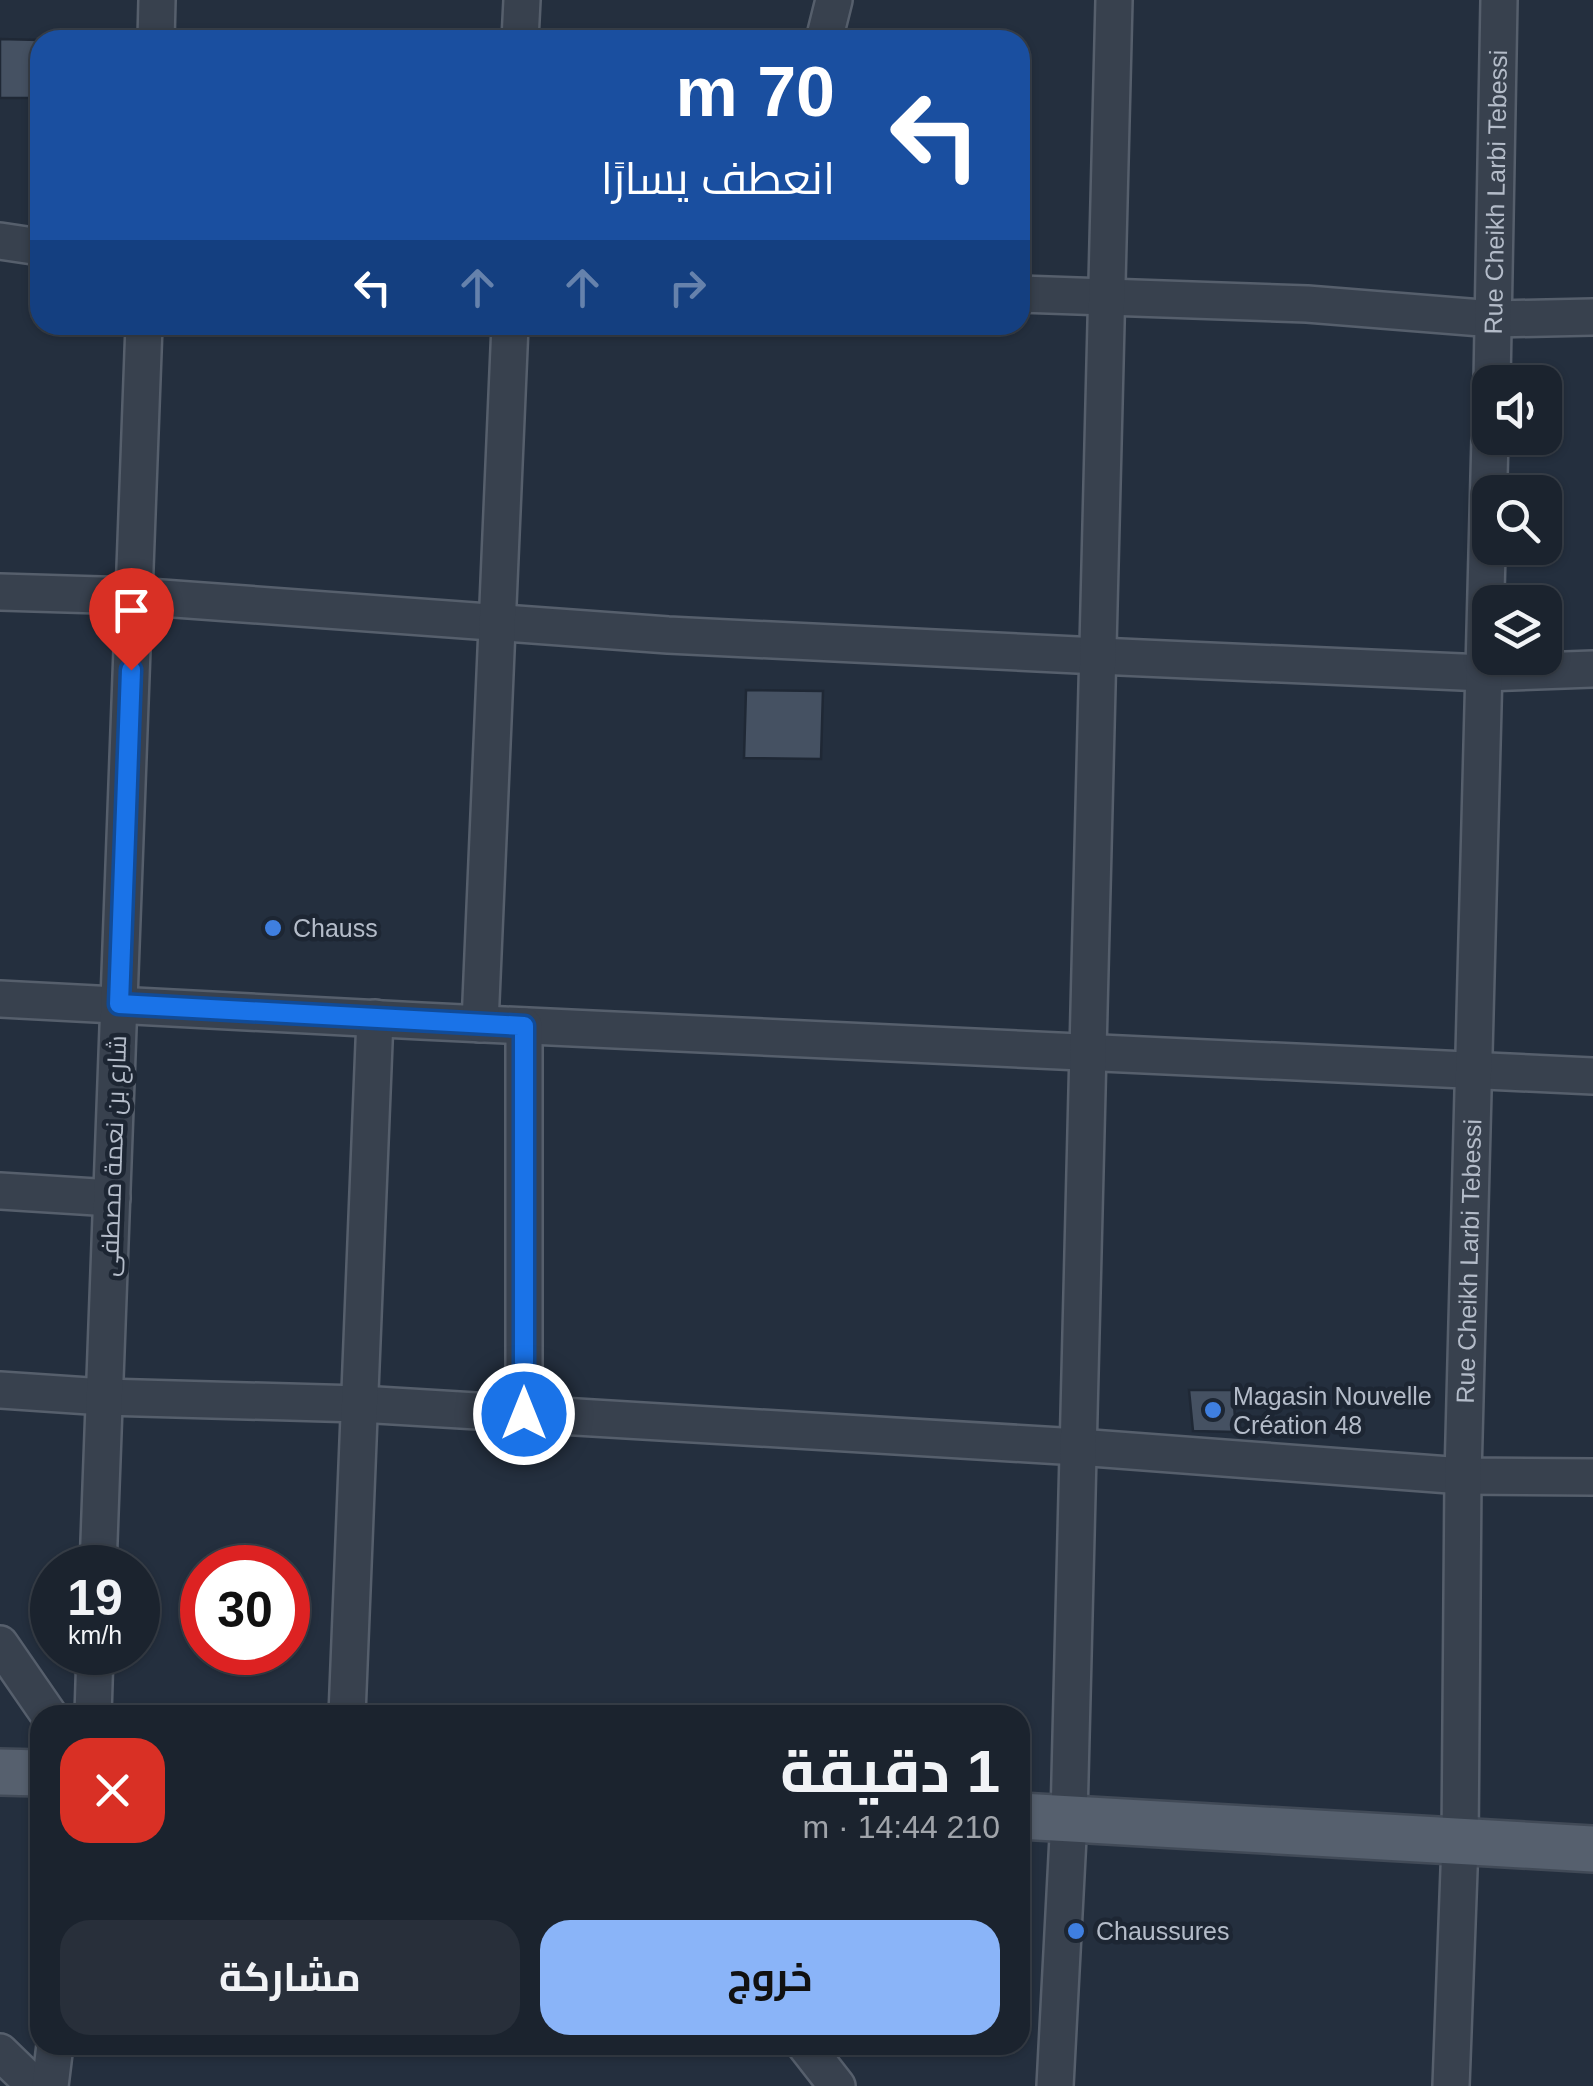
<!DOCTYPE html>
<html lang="ar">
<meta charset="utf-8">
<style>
body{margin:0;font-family:Helvetica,Cairo,sans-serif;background:#282f3a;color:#f1f3f6;direction:rtl;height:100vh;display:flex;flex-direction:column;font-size:38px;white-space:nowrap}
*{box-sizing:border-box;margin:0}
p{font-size:32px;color:#a0a4aa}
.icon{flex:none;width:55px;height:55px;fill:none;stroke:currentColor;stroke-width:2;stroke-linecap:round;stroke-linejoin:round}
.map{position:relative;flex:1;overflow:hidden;direction:ltr}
.details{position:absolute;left:30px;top:1705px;width:1000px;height:350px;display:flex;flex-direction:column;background:#1b232e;border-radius:30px;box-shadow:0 2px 8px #0004,0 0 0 2px #39404a;direction:rtl}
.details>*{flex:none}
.guide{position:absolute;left:30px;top:30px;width:1000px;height:305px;border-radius:30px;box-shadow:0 2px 8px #0004,0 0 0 2px #39404a;direction:rtl;background:#1a4fa0;color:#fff;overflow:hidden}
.buttons{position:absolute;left:1472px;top:365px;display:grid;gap:20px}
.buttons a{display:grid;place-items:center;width:90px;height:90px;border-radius:20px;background:#1b232e;box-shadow:0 2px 8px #0004,0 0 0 2px #39404a;font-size:50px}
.speed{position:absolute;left:30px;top:1545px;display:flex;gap:20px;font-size:50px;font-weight:700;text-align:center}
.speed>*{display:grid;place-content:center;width:130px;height:130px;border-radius:50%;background:#1b232e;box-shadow:0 2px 8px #0004,0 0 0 2px #39404a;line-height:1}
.speed small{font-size:25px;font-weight:400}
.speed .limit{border:15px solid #d22;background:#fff;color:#111}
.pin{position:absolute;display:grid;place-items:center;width:85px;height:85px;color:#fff;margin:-102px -42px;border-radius:50% 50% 50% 0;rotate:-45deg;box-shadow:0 0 10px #0007}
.pin .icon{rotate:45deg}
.me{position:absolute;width:110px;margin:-55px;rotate:0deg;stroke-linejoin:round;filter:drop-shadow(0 0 8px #0008)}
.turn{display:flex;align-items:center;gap:35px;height:210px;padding:0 30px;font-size:45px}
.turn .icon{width:130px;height:130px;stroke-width:2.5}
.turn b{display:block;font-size:70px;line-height:85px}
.lanes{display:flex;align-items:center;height:95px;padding:0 30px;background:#0003;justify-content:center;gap:50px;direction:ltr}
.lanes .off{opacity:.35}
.round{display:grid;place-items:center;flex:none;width:105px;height:105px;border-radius:30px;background:#282f3a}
.summary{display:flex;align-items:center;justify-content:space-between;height:170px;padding:0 30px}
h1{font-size:60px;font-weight:700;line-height:75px}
.action{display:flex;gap:20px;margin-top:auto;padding:20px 30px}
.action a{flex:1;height:115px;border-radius:30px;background:#8ab4f8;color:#111;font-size:40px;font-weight:700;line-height:115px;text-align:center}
.action a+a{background:#282f3a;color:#f1f3f6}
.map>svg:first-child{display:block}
</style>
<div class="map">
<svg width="1593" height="2086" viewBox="0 0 1593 2086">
<rect width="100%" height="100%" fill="#242f3e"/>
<g fill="#455162" stroke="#1f2835" stroke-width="2.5">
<path d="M0,39L40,40V98H0Z"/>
<path d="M746,690L823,691L821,759L744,758Z"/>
<path d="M1189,1390H1233L1236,1432L1193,1431Z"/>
</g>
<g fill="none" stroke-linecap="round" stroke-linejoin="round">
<g stroke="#565f6c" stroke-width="40">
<g id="minor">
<path d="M156,40L157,0"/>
<path d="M520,40L522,0"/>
<path d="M824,40L834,0"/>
<path d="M0,241L40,247"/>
<path d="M1020,294L1307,304L1494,319L1593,317"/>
<path id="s1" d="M1492,382L1499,0"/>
<path d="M0,592L134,596L668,635L1098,656L1484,673L1593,669"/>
<path d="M0,999L421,1021L1593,1076"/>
<path d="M480,1024L510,325"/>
<path d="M0,1191L112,1198"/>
<path d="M0,1390L104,1397L360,1404L1078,1447L1463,1476L1593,1477"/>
<path d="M524,1414V1026"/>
<path d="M98,1568L144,325"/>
<path d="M0,1644L49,1715"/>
<path d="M93,1715L95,1652"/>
<path d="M347,1715L375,1018"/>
<path d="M805,2045L837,2086"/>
<path d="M0,2052L35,2086"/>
<path d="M50,2086L55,2045"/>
<path d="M1055,2086L1069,1818L1114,0"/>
<path id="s2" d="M1451,2086L1460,1843L1463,1476L1490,438"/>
</g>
</g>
<g stroke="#414a57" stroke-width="50">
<g id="major">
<path d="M0,1772L40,1773"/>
<path d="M1020,1816L1593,1849"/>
</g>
</g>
<use href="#minor" stroke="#38414e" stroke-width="35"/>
<use href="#major" stroke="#56606e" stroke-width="45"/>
</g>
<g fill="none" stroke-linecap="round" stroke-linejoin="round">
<g stroke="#114b97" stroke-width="25">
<path id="route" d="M131,670L119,1004L524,1026V1414"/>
</g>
<use href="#route" stroke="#1a73e8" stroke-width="18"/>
</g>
<g fill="#3f7fe0" stroke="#1d2633" stroke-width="4">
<circle cx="273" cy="928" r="10"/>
<circle cx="1213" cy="1410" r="10"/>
<circle cx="1076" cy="1931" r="10"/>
</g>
<g text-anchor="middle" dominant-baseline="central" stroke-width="9" stroke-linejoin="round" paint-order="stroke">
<g font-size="25" fill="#b4bcc9" stroke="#1d2633">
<text stroke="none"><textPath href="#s1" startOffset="190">Rue Cheikh Larbi Tebessi</textPath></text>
<text transform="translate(113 1156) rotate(-88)">شارع بن نعمة مصطفى</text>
<text stroke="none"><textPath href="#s2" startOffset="825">Rue Cheikh Larbi Tebessi</textPath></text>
</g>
<g font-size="25" fill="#b4bcc9" stroke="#1d2633" text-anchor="start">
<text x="293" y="928">Chauss</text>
<text x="1233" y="1396">Magasin Nouvelle<tspan x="1233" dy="29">Création 48</tspan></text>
<text x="1096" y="1931">Chaussures</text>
</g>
</g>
</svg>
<div class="buttons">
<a><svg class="icon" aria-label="sound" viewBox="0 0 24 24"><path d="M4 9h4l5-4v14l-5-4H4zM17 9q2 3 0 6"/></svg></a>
<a><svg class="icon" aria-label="search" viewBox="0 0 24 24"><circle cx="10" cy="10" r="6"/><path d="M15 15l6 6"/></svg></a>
<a><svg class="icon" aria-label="layers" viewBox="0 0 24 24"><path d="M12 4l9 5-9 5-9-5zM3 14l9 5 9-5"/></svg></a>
</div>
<div class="speed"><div>19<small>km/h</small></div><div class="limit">30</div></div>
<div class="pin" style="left:131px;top:670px;background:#d93025"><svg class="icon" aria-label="arrive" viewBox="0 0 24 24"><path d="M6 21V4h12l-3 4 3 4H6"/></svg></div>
<svg class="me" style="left:524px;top:1414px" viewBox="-20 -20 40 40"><circle r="17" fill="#1a73e8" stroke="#fff" stroke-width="3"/><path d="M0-11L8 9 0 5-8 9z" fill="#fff"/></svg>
<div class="guide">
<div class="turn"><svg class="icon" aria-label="left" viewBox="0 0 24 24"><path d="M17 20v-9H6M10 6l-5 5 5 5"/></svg><div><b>70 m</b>انعطف يسارًا</div></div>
<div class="lanes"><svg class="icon" aria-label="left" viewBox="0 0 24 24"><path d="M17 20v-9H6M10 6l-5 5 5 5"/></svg><svg class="icon off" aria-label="ahead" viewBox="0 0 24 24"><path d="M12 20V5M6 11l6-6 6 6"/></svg><svg class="icon off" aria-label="ahead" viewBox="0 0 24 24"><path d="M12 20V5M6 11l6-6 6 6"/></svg><svg class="icon off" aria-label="right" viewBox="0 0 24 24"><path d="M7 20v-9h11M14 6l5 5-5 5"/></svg></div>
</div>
<section class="details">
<div class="summary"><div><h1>1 دقيقة</h1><p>210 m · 14:44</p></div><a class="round" style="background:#d93025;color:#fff"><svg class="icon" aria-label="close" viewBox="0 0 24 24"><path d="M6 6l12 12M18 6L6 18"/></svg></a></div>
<div class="action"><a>خروج</a><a>مشاركة</a></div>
</section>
</div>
